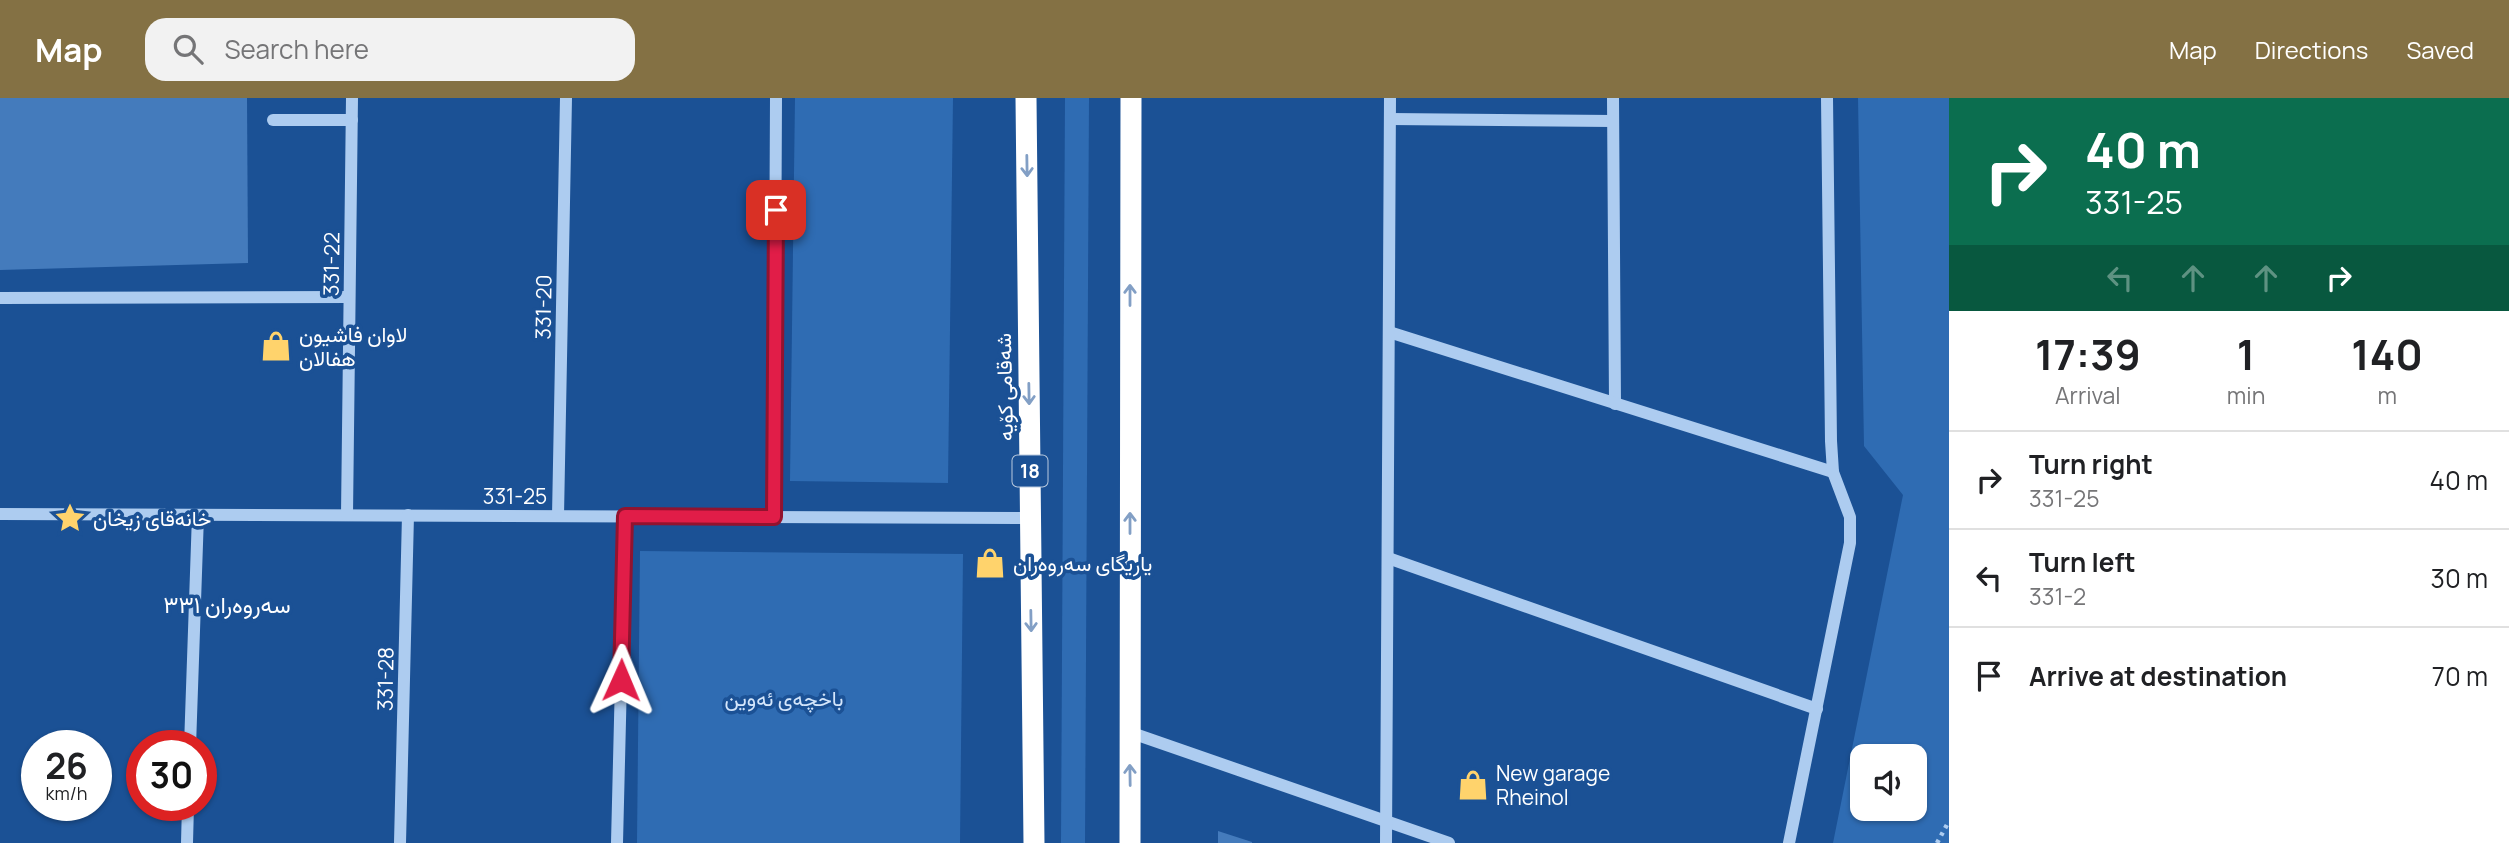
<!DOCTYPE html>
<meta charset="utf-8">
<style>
body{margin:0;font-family:Manrope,Vazirmatn,sans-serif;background:#f2f2f2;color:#202124;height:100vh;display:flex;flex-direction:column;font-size:26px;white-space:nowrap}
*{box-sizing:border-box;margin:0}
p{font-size:23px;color:#757577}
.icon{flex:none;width:38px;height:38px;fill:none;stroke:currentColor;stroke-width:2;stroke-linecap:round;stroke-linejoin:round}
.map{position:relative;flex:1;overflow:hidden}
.side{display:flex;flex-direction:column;background:#fff;width:560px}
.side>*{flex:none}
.banner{background:#0b6e4f;color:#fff;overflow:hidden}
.buttons{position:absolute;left:1850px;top:646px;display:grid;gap:14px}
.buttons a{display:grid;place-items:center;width:77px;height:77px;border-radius:14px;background:#fff;box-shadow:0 2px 5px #0004;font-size:35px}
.speed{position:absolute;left:21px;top:632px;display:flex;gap:14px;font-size:35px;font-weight:700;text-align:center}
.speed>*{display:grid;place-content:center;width:91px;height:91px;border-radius:50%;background:#fff;box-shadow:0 2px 5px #0004;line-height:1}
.speed small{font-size:18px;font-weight:400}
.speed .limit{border:10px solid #d22;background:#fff;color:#111}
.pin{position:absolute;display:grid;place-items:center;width:60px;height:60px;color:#fff;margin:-30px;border-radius:14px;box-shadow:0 4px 10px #0006}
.me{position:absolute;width:77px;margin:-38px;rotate:1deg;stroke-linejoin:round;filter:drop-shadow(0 0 5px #0008)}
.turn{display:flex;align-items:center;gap:24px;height:147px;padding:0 21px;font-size:32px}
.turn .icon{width:91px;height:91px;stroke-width:2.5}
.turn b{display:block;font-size:49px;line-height:60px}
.lanes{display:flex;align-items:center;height:66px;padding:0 21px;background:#0003;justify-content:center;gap:35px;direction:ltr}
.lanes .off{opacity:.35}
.eta{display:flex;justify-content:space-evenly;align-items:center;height:119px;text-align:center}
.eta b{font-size:42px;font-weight:700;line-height:49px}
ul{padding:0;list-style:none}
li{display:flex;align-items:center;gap:21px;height:98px;padding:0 21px;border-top:2px solid #e0e0e0}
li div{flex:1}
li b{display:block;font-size:26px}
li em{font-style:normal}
header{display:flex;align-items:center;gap:42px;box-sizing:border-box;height:98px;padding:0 35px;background:#847144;color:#fff}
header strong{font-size:33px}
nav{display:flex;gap:38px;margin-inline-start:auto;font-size:24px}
.search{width:490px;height:63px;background:#f2f2f2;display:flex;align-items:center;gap:18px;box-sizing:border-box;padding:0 24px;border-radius:21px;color:#757577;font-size:26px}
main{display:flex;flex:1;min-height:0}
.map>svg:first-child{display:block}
</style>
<header>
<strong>Map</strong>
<div class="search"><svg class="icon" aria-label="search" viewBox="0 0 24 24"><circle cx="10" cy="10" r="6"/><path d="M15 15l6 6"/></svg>Search here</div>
<nav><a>Map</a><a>Directions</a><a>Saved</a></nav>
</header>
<main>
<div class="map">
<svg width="1949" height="745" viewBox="0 0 1949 745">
<rect width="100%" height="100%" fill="#1b5195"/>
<g fill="#2f6cb3" fill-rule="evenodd">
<path d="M795,0H953L948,385L790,383Z"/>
<path d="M1065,0H1089L1085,745H1061Z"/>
<path d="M1858,0H1949V745H1833L1903,397L1864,348ZM1914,658V710H1862V658Z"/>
<path d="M640,453L963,456L960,745H637Z"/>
</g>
<g fill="#447bbc">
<path d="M0,0H247L248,165L0,172Z"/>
<path d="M1218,733L1252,744V745H1218Z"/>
</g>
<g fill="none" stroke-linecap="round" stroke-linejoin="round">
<path stroke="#adccf0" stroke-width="4.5" stroke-dasharray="3.5 5" stroke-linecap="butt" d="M1937,745L1949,723"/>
<g stroke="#adccf0" stroke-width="12">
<path d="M1613,0L1615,306"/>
<path d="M1390,21L1613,23"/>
<path d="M273,22H352"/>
<path d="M0,200L349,199"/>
<path d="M1389,234L1833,374"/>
<path d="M0,416L1030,420"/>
<path d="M347,417L352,0"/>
<path d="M558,418L566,0"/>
<path d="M774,419L776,0"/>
<path d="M1388,460L1817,611"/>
<path d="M1129,634L1449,745"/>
<path d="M190,648L198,417"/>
<path d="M187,745L188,707"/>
<path d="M400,745L408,417"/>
<path d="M617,745L625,418"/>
<path d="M1386,745L1390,0"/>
<path d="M1789,745L1850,445V419L1833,374L1831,343L1827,0"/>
</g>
<g stroke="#fff" stroke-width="21">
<path d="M1026,0L1034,745"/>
<path d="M1130,745L1131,0"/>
</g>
</g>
<defs><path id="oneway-shaft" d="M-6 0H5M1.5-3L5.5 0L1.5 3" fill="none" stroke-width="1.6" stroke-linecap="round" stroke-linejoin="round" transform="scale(1.75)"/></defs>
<g stroke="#829fc5">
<use href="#oneway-shaft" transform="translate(1027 68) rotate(89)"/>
<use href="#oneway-shaft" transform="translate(1130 197) rotate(-90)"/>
<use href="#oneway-shaft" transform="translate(1029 296) rotate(89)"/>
<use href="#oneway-shaft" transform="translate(1130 425) rotate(-90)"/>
<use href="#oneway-shaft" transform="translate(1031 523) rotate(89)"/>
<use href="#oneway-shaft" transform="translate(1130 677) rotate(-91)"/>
</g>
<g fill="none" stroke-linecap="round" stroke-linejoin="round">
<g stroke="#92132f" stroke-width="18">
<path id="route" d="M621,582L625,418L774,419L776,112"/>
</g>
<use href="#route" stroke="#e11d48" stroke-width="12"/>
</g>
<defs>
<g id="shop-bare" transform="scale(2.415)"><path d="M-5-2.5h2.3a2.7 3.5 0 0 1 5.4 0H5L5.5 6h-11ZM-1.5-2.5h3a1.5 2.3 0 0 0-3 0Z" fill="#ffd36c" stroke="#1b5195" stroke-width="2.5" paint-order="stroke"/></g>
<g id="sight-bare" transform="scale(2.415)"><path d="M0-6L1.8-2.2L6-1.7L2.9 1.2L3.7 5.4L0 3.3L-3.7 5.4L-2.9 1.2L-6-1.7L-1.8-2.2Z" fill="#ffd36c" stroke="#1b5195" stroke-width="2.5" paint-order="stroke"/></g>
</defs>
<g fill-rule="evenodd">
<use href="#shop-bare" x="276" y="248"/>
<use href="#sight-bare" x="70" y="420"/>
<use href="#shop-bare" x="990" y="465"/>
<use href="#shop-bare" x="1473" y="687"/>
</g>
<g text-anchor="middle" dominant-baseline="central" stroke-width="7" stroke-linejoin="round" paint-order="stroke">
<rect fill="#1b5195" stroke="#bbcbdf" stroke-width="2" x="1012.5" y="357.5" width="35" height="31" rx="5"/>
<g font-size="19" font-weight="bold" fill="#fff">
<text x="1030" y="373">18</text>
</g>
<g font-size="21" fill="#fff" stroke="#1b5195">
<text transform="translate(331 166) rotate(-89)">331-22</text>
<text transform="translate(543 209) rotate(-89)">331-20</text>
<text transform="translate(1004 289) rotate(-91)">شەقامی کۆیە</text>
<text x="515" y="398">331-25</text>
<text transform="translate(385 581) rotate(-89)">331-28</text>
</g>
<g font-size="21" fill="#fff" stroke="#1b5195" text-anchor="start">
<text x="299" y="236">لاوان فاشيون<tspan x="299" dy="24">هفالان</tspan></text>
<text x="93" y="420">خانەقای زیخان</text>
<text x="1013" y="465">یاریگای سەروەران</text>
<text x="1496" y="675">New garage<tspan x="1496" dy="24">Rheinol</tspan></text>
</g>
<g font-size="21" fill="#d4e6fb" stroke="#1b5195">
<text x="784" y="600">باخچەی ئەوین</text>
</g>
<g font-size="23" fill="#fff" stroke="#1b5195">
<text x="227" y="506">سەروەران ٣٣١</text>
</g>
</g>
</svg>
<div class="buttons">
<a><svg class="icon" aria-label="sound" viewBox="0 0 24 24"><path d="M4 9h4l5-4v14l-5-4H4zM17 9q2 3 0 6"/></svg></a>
</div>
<div class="speed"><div>26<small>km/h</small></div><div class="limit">30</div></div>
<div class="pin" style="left:776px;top:112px;background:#d93025"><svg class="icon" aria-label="arrive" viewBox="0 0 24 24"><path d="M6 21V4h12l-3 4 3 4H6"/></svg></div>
<svg class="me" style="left:621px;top:582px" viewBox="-20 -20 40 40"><path d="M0-17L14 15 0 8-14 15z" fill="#e11d48" stroke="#fff" stroke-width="4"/></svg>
</div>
<section class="side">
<div class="banner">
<div class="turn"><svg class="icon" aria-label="right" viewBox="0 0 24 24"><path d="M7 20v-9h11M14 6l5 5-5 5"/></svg><div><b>40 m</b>331-25</div></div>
<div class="lanes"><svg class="icon off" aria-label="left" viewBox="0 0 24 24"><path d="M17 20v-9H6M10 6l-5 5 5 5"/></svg><svg class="icon off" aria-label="ahead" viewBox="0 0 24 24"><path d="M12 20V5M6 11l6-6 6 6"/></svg><svg class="icon off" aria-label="ahead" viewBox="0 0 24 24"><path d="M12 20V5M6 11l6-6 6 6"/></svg><svg class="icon" aria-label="right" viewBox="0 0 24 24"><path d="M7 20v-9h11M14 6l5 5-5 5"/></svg></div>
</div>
<div class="eta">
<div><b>17:39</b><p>Arrival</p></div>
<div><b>1</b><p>min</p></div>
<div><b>140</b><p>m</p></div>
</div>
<ul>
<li><svg class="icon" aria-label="right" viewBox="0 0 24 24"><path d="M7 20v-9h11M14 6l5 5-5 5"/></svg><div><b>Turn right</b><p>331-25</p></div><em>40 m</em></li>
<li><svg class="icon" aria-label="left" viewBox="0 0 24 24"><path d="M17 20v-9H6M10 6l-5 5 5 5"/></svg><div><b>Turn left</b><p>331-2</p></div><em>30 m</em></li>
<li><svg class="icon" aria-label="arrive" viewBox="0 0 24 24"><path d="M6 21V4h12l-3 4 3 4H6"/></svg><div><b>Arrive at destination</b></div><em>70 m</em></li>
</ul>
</section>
</main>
